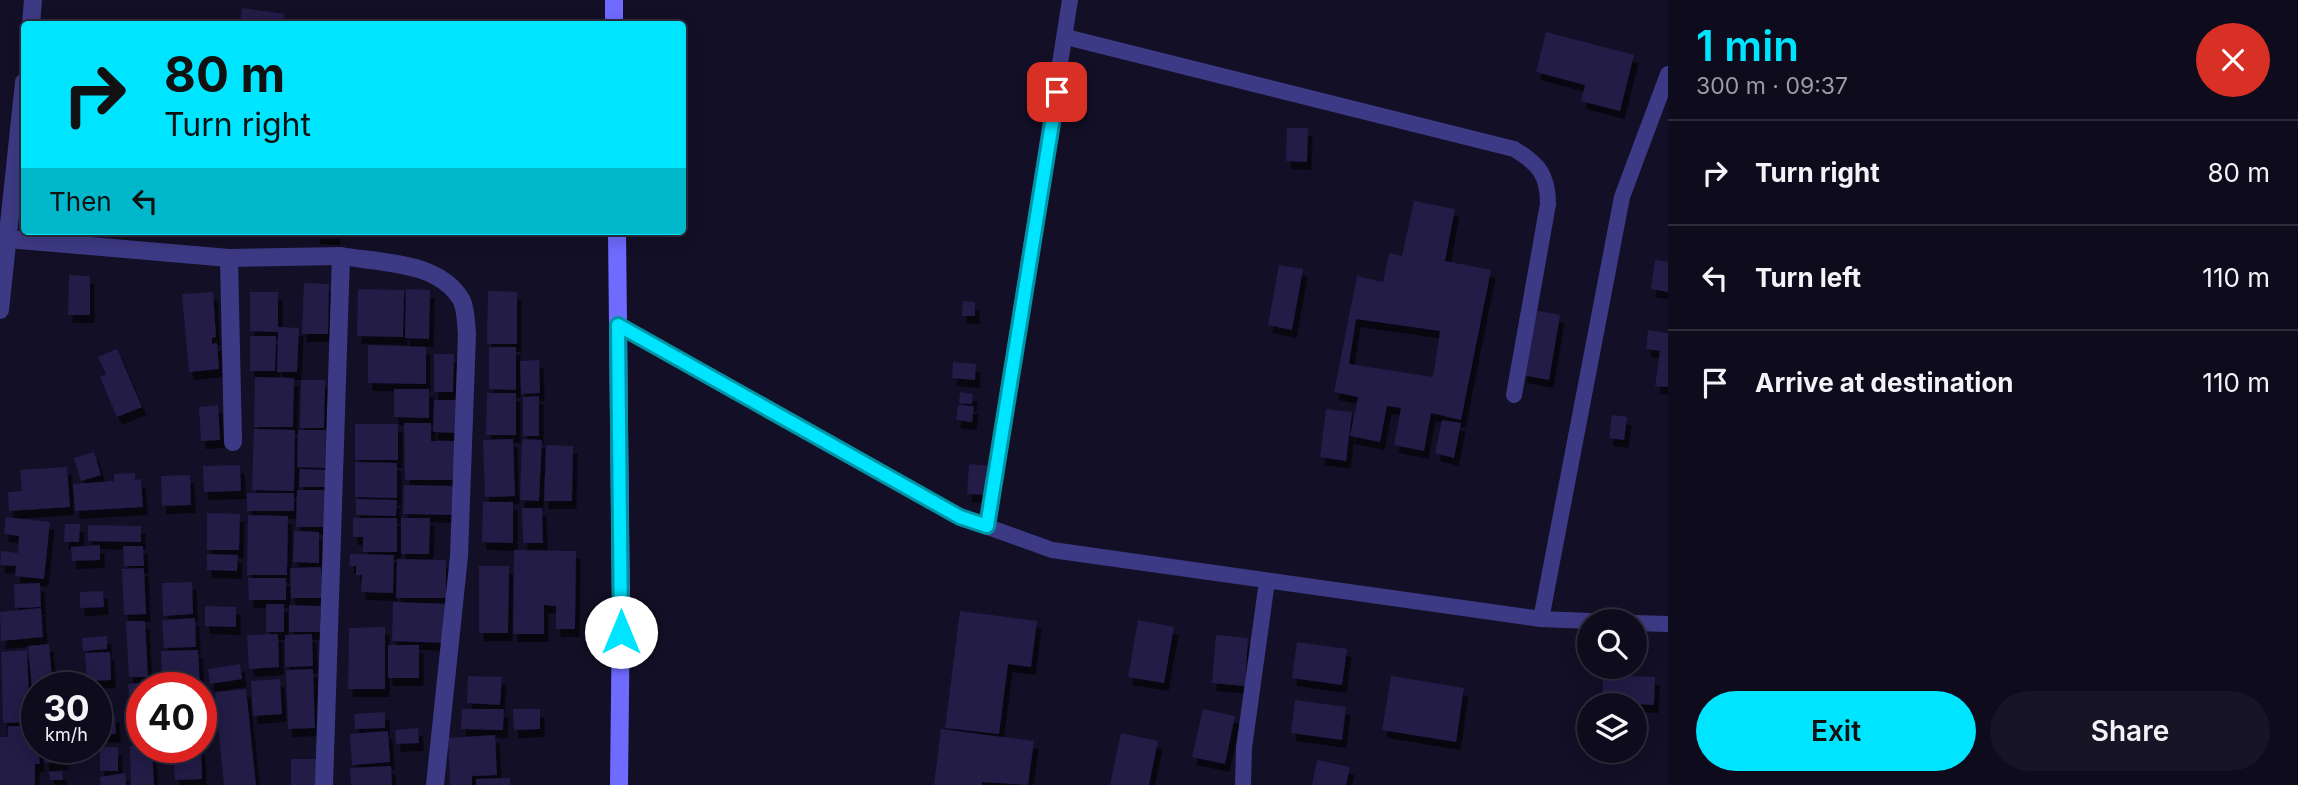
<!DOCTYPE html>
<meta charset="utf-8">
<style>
body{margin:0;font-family:Inter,sans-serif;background:#171425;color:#f1f3f6;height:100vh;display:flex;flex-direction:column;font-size:26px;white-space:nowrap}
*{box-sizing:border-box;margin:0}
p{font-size:23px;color:#9b9ba3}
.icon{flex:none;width:38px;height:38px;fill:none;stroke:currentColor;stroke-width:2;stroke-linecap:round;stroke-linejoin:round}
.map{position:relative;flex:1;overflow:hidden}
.drawer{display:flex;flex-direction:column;background:#0e0b1c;width:630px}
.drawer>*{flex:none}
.hud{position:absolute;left:21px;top:21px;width:665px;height:214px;border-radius:7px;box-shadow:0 4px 18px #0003,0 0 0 2px #2e2b3b;background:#00e5ff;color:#111;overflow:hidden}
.buttons{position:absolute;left:1577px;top:609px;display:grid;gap:14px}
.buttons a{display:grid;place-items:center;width:70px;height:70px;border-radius:50%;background:#0e0b1c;box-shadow:0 4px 18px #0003,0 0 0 2px #2e2b3b;font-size:35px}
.speed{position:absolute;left:21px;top:672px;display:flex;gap:14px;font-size:35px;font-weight:700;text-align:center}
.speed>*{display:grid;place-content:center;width:91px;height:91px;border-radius:50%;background:#0e0b1c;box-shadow:0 4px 18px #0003,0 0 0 2px #2e2b3b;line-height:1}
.speed small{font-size:18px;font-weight:400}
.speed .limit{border:10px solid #d22;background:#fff;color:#111}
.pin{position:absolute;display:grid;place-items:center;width:60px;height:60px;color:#fff;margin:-30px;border-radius:14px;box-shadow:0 4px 10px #0006}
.me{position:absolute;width:77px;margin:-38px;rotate:0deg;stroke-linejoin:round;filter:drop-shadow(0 0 5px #0008)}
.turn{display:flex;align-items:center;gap:24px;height:147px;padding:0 28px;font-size:32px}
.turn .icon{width:91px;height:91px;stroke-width:2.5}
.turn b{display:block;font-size:49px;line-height:60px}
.then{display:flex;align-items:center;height:66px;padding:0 28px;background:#0003;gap:14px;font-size:26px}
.round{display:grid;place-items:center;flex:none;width:74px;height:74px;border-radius:37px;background:#171425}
.summary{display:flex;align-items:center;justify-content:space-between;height:119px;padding:0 28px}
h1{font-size:42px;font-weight:600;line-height:52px;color:#00e5ff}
.cta{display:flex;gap:14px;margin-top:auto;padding:14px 28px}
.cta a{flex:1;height:80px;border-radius:42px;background:#00e5ff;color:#111;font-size:28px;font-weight:600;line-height:80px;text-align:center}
.cta a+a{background:#171425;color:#f1f3f6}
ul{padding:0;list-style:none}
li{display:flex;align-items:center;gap:21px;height:105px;padding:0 28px;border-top:2px solid #2e2b3b}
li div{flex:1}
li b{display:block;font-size:26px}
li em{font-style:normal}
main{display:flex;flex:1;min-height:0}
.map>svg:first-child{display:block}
</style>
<main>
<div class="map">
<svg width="1668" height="785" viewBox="0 0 1668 785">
<defs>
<filter id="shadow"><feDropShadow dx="4.5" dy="8" stdDeviation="0" flood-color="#0009"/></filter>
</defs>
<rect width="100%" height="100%" fill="#130f26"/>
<g fill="#241b47" fill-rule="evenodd" filter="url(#shadow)">
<path d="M242,8L284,14L283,24H240Z"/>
<path d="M1546,32L1634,55L1620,111L1581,101L1585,85L1536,72Z"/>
<path d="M1287,128H1308L1307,162L1286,161Z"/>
<path d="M1414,201L1455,209L1445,261L1491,270L1461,420L1431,413L1424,451L1394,445L1401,408L1387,406L1380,442L1350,436L1358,397L1334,392L1357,276L1383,282L1389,253L1402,256ZM1356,319L1440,331L1433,377L1349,364Z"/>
<path d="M316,231H336L335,237L315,236Z"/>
<path d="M1655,260L1668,262V292L1651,289Z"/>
<path d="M1279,265L1303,269L1292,330L1268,325Z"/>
<path d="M69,275L90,276V315H68Z"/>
<path d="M304,283L329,284L328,334H302Z"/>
<path d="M358,289L404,290L403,337L357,336Z"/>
<path d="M406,289L430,290L429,339L405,338Z"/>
<path d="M488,291L517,292V344H487Z"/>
<path d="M213,292L216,337L212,338V344L217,343L219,369L189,372L182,294Z"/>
<path d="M250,292H278V327L299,328L297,372H277L278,332L250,331Z"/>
<path d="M963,301L975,302V316H962Z"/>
<path d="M1534,310L1560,315L1549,380L1522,375Z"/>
<path d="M1648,330L1668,333V387L1655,386L1660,351L1646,349Z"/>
<path d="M250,336H276L275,371H250Z"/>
<path d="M368,345L426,347V384L368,383Z"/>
<path d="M489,347H516V390L489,389Z"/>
<path d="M117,349L142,407L117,417L100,377L106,374L98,357Z"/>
<path d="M434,354H454L453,392H434Z"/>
<path d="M539,360L540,393L521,394L520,361Z"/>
<path d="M953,362L976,364L975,380L952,378Z"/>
<path d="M255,377L294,378L293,427H254Z"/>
<path d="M301,380H325L324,428H300Z"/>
<path d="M394,389H429V418L394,417Z"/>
<path d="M960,392L973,394L972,404L959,403Z"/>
<path d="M487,393H516V435H486Z"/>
<path d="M539,396V436H523V397Z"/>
<path d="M434,400H456L455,433L433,432Z"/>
<path d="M218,405L220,440L201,441L199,407Z"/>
<path d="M958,405L974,406L972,422L956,420Z"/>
<path d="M1326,409L1352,412L1346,461L1320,457Z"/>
<path d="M1612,415L1627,417L1624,440L1609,438Z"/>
<path d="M1442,420L1461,423L1454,458L1435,453Z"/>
<path d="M404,423H431V441H457L458,480H405Z"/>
<rect x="355" y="424" width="43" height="36"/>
<path d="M254,429L295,430L294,491L252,490Z"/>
<path d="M298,430H326L325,468L297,467Z"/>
<path d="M513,439L515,496L485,497L483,440Z"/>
<path d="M522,439L542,440L539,501L520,500Z"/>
<path d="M546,445L573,446L572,501H544Z"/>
<path d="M94,452L101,475L81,481L74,458Z"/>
<path d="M355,462L397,463V498L355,497Z"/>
<path d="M969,464L990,466L988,495L967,494Z"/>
<path d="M240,465L241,491L204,492L203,466Z"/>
<path d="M67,467L70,507L9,511L8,492L22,491L20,470Z"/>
<path d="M300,469L327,470L326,487H299Z"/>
<path d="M135,473V480L141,479L143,507L75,511L73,484L114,481V474Z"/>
<path d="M190,475L191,505L162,506L161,476Z"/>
<path d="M404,485L457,486L456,515L403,514Z"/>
<path d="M297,490H327V527H296Z"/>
<rect x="247" y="493" width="47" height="18"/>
<path d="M356,499L397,500L396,516L356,515Z"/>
<path d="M483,502H513V543L482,542Z"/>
<path d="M522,508H542L543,543H523Z"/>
<path d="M207,513L240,514L239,550H207Z"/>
<path d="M248,515L288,516L287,575H247Z"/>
<path d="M6,517L50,522L44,579L15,576L16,566L0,565L1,551L18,553L19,536L4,534Z"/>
<path d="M353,518H397V552H363V537H353Z"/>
<path d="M401,518H430L429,554H401Z"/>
<path d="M65,524H80L79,542H64Z"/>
<path d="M88,525L141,526V542L88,541Z"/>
<path d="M294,531L319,532V563L293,562Z"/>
<path d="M100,545V560L72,561L71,547Z"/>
<path d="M123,546H143L144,566H124Z"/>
<path d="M514,550L576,551L575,629H556V606L544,605V634H513Z"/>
<path d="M207,554L238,555L237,571L207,570Z"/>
<path d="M350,554L394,555L393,593L361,592L362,575H356V566H349Z"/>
<path d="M397,559L446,560V598H396Z"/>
<path d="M479,566H509L508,633H479Z"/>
<path d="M321,567L322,598H291L290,568Z"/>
<path d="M144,568L146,614L124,615L122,569Z"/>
<path d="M248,578H286V600H249Z"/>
<path d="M192,582L193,614L163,616L162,583Z"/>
<path d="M40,583L41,607L15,608L14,584Z"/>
<path d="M103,591L104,607L80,608V592Z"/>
<path d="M393,602L449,604L448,643L392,641Z"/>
<rect x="266" y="604" width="18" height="28"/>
<path d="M289,605L320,606V632H289Z"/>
<path d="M205,606L236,607V627L205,626Z"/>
<path d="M41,608L43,637L1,641L0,612Z"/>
<path d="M960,611L1037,621L1031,667L1008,664L999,734L945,728Z"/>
<path d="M195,618L196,647L164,648L162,620Z"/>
<path d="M1138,620L1174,627L1164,683L1128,677Z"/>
<path d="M126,621H145L148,677H129Z"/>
<path d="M385,627V689H348L349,628Z"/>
<path d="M278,634L279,667L249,669L247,635Z"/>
<path d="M312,634L313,666L285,667V635Z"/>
<path d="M1216,635L1248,638L1245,686L1212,683Z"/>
<path d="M107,636V649L83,651L82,638Z"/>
<path d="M1297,642L1347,649L1342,685L1292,678Z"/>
<path d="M49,644L53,687L32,689L28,646Z"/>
<rect x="388" y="645" width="31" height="33"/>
<path d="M27,650L30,722L3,723L1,652Z"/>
<path d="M198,650L200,688H169V677L162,678L161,651Z"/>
<path d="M110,652L111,680L87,681L85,653Z"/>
<path d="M240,664L242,679L210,684L208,669Z"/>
<path d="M313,669L315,728L288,729L286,670Z"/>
<path d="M1603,675L1655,677L1654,705L1602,702Z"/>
<path d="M468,676L502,677L500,705L467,703Z"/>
<path d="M1391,676L1464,688L1456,742L1382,730Z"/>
<path d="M280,679L282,714L253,716L251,681Z"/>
<path d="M153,682L154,688H142V706L130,707L128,684Z"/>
<path d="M246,689L256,785H224L215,692Z"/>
<path d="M1295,700L1346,707L1342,740L1291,733Z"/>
<path d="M462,709H504L503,730L461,729Z"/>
<path d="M513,709H540V729L514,730Z"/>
<path d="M1203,709L1235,716L1225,764L1192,757Z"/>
<path d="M129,711H142V737H128Z"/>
<path d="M385,712V728L355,729L354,714Z"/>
<path d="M96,715H115L116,734L96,735Z"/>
<path d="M8,726H36L40,764H35V785H0V737H8Z"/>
<path d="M418,728L419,743L396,744L395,730Z"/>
<path d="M941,729L1034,741L1028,785L982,782V785H934Z"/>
<path d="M388,731L390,762L352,765L350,734Z"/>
<path d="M1121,733L1158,741L1149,785H1110Z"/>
<path d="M495,735L497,775L472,776V785H450L448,738Z"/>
<path d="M142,745L152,747L154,785H131L130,746Z"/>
<path d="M43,747H63L64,762L45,763Z"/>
<rect x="100" y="747" width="18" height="24"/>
<path d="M173,747H201L202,779L175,780Z"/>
<rect x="291" y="759" width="25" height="26"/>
<path d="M1317,760L1350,767L1346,785H1312Z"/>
<path d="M391,766L392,785H351L350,768Z"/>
<path d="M62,771L63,780H50L49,772Z"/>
<path d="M125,773L126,785H101L100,777Z"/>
<path d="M510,778V785H476V779Z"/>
</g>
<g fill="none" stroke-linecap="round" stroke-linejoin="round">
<g stroke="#3d3a85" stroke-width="16">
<path d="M1066,37L1514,149C1539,164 1548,175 1548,204L1514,395"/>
<path d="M618,325L960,517L1052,550L1541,619L1590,621"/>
<path d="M987,526L1070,0"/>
<path d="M1541,619L1622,197L1668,74"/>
<path d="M1634,623L1668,624"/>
<path d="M1243,785L1244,748L1267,581"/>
</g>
<g stroke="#3d3a85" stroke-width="18">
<path d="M31,24L33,0"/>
<path d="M8,239L229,258L341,256L324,785"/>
<path d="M341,256C381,263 440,261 462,301C466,310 466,324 467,334L459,556L435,785"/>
<path d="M229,258L233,442"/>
<path d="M0,310L24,82"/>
</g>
<g stroke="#6f6bff" stroke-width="18">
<path d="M614,0V24"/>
<path d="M617,231L621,607L619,785"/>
</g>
</g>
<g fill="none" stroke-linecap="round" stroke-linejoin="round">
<g stroke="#0095a6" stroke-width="18">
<path id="route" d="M621,632L618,325L960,517L987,526L1057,92"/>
</g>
<use href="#route" stroke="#00e5ff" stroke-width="12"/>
</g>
</svg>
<div class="buttons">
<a><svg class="icon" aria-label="search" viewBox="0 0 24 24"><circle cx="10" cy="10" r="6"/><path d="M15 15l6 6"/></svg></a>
<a><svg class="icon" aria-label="layers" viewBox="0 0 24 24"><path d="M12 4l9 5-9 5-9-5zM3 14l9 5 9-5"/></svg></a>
</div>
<div class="speed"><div>30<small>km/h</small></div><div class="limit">40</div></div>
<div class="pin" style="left:1057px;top:92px;background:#d93025"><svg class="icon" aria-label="arrive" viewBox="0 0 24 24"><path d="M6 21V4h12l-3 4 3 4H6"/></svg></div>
<svg class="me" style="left:621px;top:632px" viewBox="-20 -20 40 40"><circle r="19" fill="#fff"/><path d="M0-13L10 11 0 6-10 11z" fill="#00e5ff"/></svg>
<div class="hud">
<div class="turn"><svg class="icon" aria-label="right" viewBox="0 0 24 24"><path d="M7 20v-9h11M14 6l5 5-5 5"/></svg><div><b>80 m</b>Turn right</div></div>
<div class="then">Then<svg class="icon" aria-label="left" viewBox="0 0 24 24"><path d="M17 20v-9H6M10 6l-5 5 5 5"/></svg></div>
</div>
</div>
<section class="drawer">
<div class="summary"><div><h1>1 min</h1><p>300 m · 09:37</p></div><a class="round" style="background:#d93025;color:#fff"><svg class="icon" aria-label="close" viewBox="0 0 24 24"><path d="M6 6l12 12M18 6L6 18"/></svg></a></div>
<ul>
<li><svg class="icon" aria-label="right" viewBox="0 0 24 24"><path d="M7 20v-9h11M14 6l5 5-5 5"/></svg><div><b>Turn right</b></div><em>80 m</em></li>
<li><svg class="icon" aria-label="left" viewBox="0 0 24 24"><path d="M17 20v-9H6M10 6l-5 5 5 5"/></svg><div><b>Turn left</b></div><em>110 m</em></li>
<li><svg class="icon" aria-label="arrive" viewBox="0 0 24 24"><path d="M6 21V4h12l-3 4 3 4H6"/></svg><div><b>Arrive at destination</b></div><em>110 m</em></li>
</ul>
<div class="cta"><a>Exit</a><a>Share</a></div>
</section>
</main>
